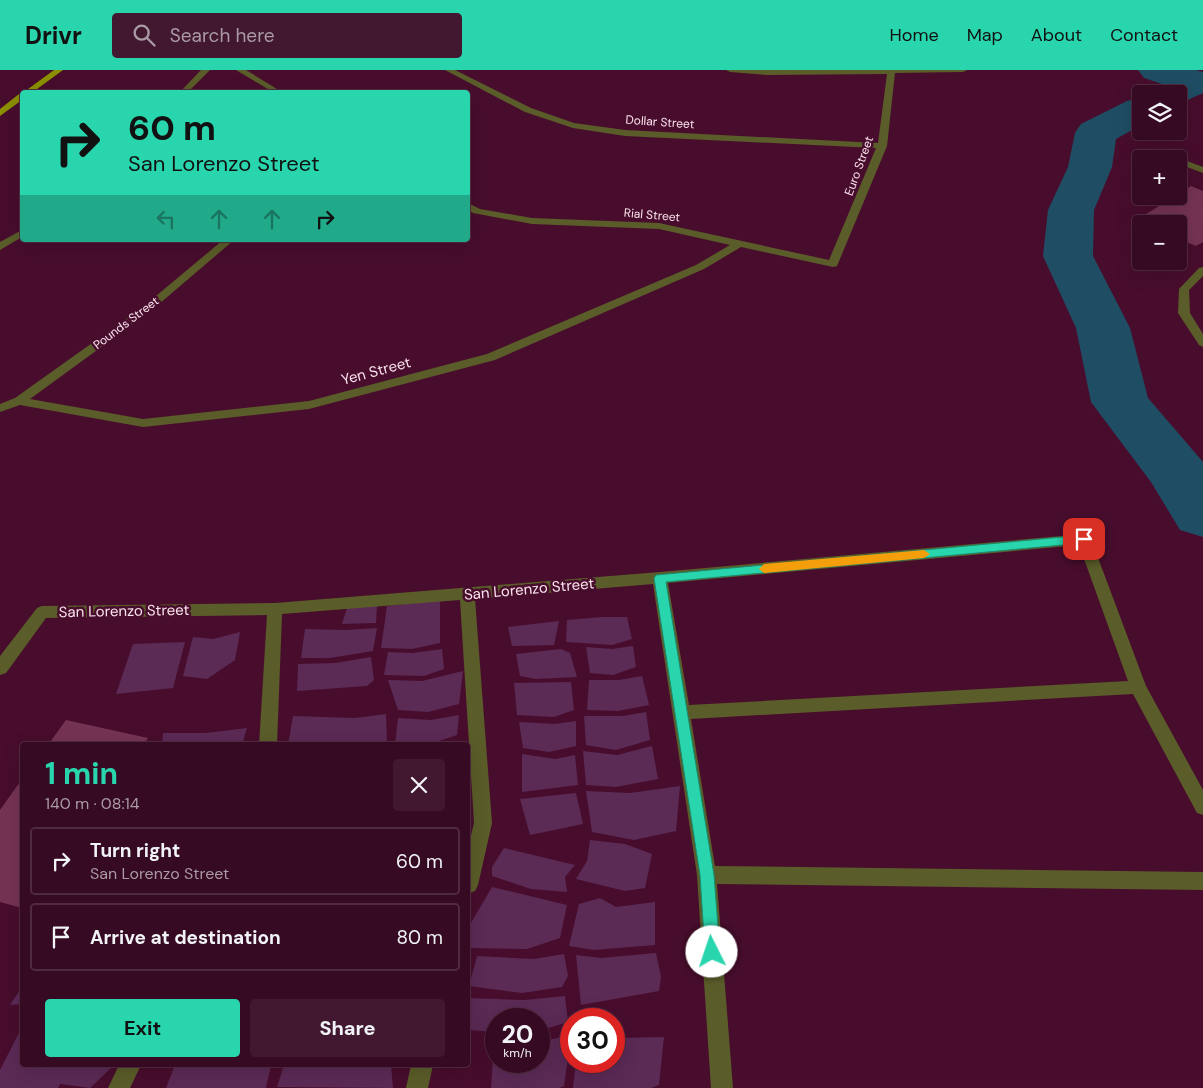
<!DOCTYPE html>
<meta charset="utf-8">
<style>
body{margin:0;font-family:"DM Sans",sans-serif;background:#41182f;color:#f1f3f6;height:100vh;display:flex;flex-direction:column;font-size:19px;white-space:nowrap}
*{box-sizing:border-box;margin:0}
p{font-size:16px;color:#aa9aa5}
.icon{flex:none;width:28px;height:28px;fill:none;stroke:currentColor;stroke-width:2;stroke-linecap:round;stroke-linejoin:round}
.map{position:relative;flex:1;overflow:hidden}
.sheet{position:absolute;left:20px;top:672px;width:450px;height:325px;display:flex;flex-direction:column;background:#360a22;border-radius:5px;box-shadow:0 5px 20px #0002,0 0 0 1px #502b40}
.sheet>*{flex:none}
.banner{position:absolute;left:20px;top:20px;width:450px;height:152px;border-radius:5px;box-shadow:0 5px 20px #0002,0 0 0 1px #502b40;background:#29d5ad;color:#111;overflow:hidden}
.fabs{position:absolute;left:1132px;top:15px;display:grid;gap:10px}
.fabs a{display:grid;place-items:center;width:55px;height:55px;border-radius:5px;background:#360a22;box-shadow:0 5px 20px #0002,0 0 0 1px #502b40;font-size:25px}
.speed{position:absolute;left:485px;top:938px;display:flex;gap:10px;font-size:25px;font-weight:700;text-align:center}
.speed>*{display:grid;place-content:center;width:65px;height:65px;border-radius:50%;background:#360a22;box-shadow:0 5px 20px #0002,0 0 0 1px #502b40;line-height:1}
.speed small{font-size:12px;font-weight:400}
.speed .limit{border:8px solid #d22;background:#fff;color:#111}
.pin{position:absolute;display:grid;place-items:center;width:42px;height:42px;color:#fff;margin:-21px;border-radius:10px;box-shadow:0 2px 8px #0006}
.me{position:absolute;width:55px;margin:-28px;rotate:356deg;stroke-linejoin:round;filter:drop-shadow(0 0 4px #0008)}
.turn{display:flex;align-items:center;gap:18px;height:105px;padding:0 25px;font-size:22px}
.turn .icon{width:65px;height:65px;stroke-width:2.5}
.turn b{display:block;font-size:35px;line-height:42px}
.lanes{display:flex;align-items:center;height:48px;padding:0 25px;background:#0003;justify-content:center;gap:25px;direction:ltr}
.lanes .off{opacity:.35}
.round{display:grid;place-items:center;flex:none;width:52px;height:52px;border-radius:5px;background:#41182f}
.headline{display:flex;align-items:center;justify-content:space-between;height:85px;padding:0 25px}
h1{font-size:30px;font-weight:700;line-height:38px;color:#29d5ad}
.cta{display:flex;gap:10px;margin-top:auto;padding:10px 25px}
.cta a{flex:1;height:58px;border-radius:5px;background:#29d5ad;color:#111;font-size:20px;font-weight:700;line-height:58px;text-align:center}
.cta a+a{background:#41182f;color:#f1f3f6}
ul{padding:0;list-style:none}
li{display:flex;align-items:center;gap:15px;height:68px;margin:0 10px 8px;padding:0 15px;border:2px solid #502b40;border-radius:5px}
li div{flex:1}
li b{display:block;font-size:19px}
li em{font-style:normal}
header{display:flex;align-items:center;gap:30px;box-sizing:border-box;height:70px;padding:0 25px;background:#29d5ad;color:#111}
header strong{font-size:24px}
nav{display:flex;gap:28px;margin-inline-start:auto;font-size:18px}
.search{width:350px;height:45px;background:#41182f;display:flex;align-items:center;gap:12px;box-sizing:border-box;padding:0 18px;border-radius:5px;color:#aa9aa5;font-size:19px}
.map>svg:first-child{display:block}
</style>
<header>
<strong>Drivr</strong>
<div class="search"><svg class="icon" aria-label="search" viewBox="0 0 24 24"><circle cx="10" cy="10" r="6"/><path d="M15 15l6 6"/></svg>Search here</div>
<nav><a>Home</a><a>Map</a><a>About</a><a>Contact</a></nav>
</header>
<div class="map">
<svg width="1203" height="1018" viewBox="0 0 1203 1018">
<rect width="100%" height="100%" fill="#480d2d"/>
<g fill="#753353">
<path d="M1191,116L1203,121V172L1196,176L1179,169V154H1142L1135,151L1175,126H1179V124Z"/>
<path d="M66,650L148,668L144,675H48Z"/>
<path d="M22,709V838L0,832V740Z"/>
</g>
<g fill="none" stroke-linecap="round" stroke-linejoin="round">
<g fill="#1f4d63" fill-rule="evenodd">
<path d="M1138,0H1196L1203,2V23L1179,34V24H1152L1157,16L1162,14L1144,8Z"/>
<path d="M1141,27V55L1116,69L1112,97L1094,140L1093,186L1130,258L1148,328L1203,392V467L1180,460L1151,412L1091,332L1076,258L1043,186L1048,140L1068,97L1075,63L1081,54L1127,31Z"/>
</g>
</g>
<g fill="#5b2a55">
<path d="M440,530V573L412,579L381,578L387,536Z"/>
<path d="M377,536L376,553L342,554L347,538Z"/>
<path d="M602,547H627L632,569L612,575L566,572L567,550Z"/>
<path d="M559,551L554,575L512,576L508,557Z"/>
<path d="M377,558L373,581L330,588H301L305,559L346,560Z"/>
<path d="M240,562L235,590L207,609L183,606L193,567L213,569Z"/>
<path d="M185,572L173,618L116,624L133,574Z"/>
<path d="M633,576L636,597L613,605L590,603L586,577L612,579Z"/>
<path d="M442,579L444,599L424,606L384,605L388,582L413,583Z"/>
<path d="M561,579L570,583L577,607L536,609L520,606L516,584Z"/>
<path d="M371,587L374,610L367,616L297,621L298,594L335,593Z"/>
<path d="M463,601L459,634L428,642L398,640L388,610L422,611Z"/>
<path d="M642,606L649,635L618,641L587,640L589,610H619Z"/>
<path d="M571,612L574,640L554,647L517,645L514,613Z"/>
<path d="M646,642L650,670L616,680L586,675L584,646H623Z"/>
<path d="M386,644L387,675H288L293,646L355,648Z"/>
<path d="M459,645L457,665L427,675H395L398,648L431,650Z"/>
<path d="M576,651V676L549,682L523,678L519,652L555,654Z"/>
<path d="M247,658L242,675H162L163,663H206Z"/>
<path d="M652,676L658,709L616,717L586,715L583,681L617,685Z"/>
<path d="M522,684L555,689L575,685L578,715L522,722Z"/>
<path d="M680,716L676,761L634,770L592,762L586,721L630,723Z"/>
<path d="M576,723L583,754L530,765L520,729Z"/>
<path d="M590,770L625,774L652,784L645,818L625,821L576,809L587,791Z"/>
<path d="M504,778L575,795L565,807L567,822L531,819L492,806V797Z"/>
<path d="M492,817L567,835L560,868L527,879L468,878V858Z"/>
<path d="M600,828L616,837L655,832V875L594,880L569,876L579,834Z"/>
<path d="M656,883L661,907L659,921L581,935L576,885L601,888Z"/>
<path d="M564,884L568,906L562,917L522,923L469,916L477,886L534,889Z"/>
<path d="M22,917V934L10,935Z"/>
<path d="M565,926L568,952L539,961V949H496V962L468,960V928L525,930Z"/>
<path d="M22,957V995H114L90,1018L60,1014L58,1018H0V1000Z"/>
<path d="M571,965L564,1016L559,1018H491L494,972H496V991H539V972Z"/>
<path d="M664,967L659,1015L651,1018H573L576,991H614V968Z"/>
<path d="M175,995H271L266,1018H166Z"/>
<path d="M284,995H391L393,1018L277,1017Z"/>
</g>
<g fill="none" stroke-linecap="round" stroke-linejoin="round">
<g fill="#5a5c29" fill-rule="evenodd">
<path d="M201,0H210L188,22H180Z"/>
<path d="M236,0H246L282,22H273Z"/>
<path d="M445,0H455L531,38L574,53L625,60L878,73L887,4L767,5L730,2L726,0H967L963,2L895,3L887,76L837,196L833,197L741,177L704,199L495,290L309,339L143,357L20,335L0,342V334L15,328L144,236L223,170H234L152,240L30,329L143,349L309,331L487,284L696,195L730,175L659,159L532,154L473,143L468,140V133L480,139L532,148L659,153L829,190L876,78L625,66L573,58L525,42Z"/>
<path d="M1179,88L1203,97V103L1179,94V89H1177Z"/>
<path d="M22,160V167L0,180V172Z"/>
<path d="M1203,197V206L1189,220L1190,243L1203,264V277L1199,275L1178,243L1179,219L1199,198Z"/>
<path d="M1084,464L1089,465L1091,469L1146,616L1203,720V745L1197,743L1133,624L691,649L715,796L1203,802V820L717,814L733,1018H711L697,805L653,514L475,529L492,753L478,815L475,821L468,824V778L474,753L460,530L282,544L277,675H259L267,545L46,548L6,603L0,605V586L37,538L42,536L275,533L660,502ZM1079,475L1128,611L689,635L668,513Z"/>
<path d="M119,995H141L130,1018H108Z"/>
<path d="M411,995H433L428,1018H406Z"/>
</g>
<g fill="#8b8f00" fill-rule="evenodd">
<path d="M54,0H63L33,22H24Z"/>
<path d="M19,24H22V30L0,46V39Z"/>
</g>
</g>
<path fill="#29d5ad" stroke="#1b8a70" d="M1084,465L1089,469L1084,473L666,512L714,805L720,882L718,888L712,890L707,888L705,882L700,805L654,508L656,505Z"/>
<path fill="#f59e0b" d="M924,480L930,484L924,488L764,503L759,499L764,494Z"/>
<g text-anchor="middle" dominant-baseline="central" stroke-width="5" stroke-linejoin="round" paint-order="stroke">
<g font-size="12" fill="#fae3ec" stroke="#480d2d">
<text transform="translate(660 52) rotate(4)">Dollar Street</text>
<text transform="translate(859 96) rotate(-70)">Euro Street</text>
<text transform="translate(652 145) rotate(5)">Rial Street</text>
<text transform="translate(126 253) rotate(-37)">Pounds Street</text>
</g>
<g font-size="15" fill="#fae3ec" stroke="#480d2d">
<text transform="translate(376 301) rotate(-15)">Yen Street</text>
<text transform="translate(529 519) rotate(-5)">San Lorenzo Street</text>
<text transform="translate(124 541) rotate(-1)">San Lorenzo Street</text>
</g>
</g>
</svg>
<div class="fabs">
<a><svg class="icon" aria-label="layers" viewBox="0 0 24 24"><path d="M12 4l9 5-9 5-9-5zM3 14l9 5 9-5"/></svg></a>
<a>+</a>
<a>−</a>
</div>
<div class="speed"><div>20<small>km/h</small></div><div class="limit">30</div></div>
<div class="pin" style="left:1084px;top:469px;background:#d93025"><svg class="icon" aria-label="arrive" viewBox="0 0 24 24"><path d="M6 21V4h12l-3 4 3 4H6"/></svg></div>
<svg class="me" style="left:712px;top:882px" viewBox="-20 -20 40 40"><circle r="19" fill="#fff"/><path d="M0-13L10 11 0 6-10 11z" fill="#29d5ad"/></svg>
<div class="banner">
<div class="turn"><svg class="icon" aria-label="right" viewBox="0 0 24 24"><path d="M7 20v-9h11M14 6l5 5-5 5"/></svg><div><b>60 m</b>San Lorenzo Street</div></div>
<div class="lanes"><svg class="icon off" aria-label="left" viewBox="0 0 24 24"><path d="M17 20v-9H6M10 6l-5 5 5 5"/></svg><svg class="icon off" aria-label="ahead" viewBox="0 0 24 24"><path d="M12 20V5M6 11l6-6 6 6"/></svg><svg class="icon off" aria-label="ahead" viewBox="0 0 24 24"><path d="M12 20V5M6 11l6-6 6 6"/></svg><svg class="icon" aria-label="right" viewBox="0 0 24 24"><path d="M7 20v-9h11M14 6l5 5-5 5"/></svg></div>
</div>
<section class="sheet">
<div class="headline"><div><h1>1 min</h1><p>140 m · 08:14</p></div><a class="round"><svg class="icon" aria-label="close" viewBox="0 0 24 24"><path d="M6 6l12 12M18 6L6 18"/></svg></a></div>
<ul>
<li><svg class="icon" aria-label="right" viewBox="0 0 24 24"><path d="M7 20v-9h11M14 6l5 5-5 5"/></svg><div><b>Turn right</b><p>San Lorenzo Street</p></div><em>60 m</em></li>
<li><svg class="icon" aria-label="arrive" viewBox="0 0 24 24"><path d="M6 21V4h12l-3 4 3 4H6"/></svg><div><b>Arrive at destination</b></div><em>80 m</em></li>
</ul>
<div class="cta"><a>Exit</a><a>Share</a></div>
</section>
</div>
